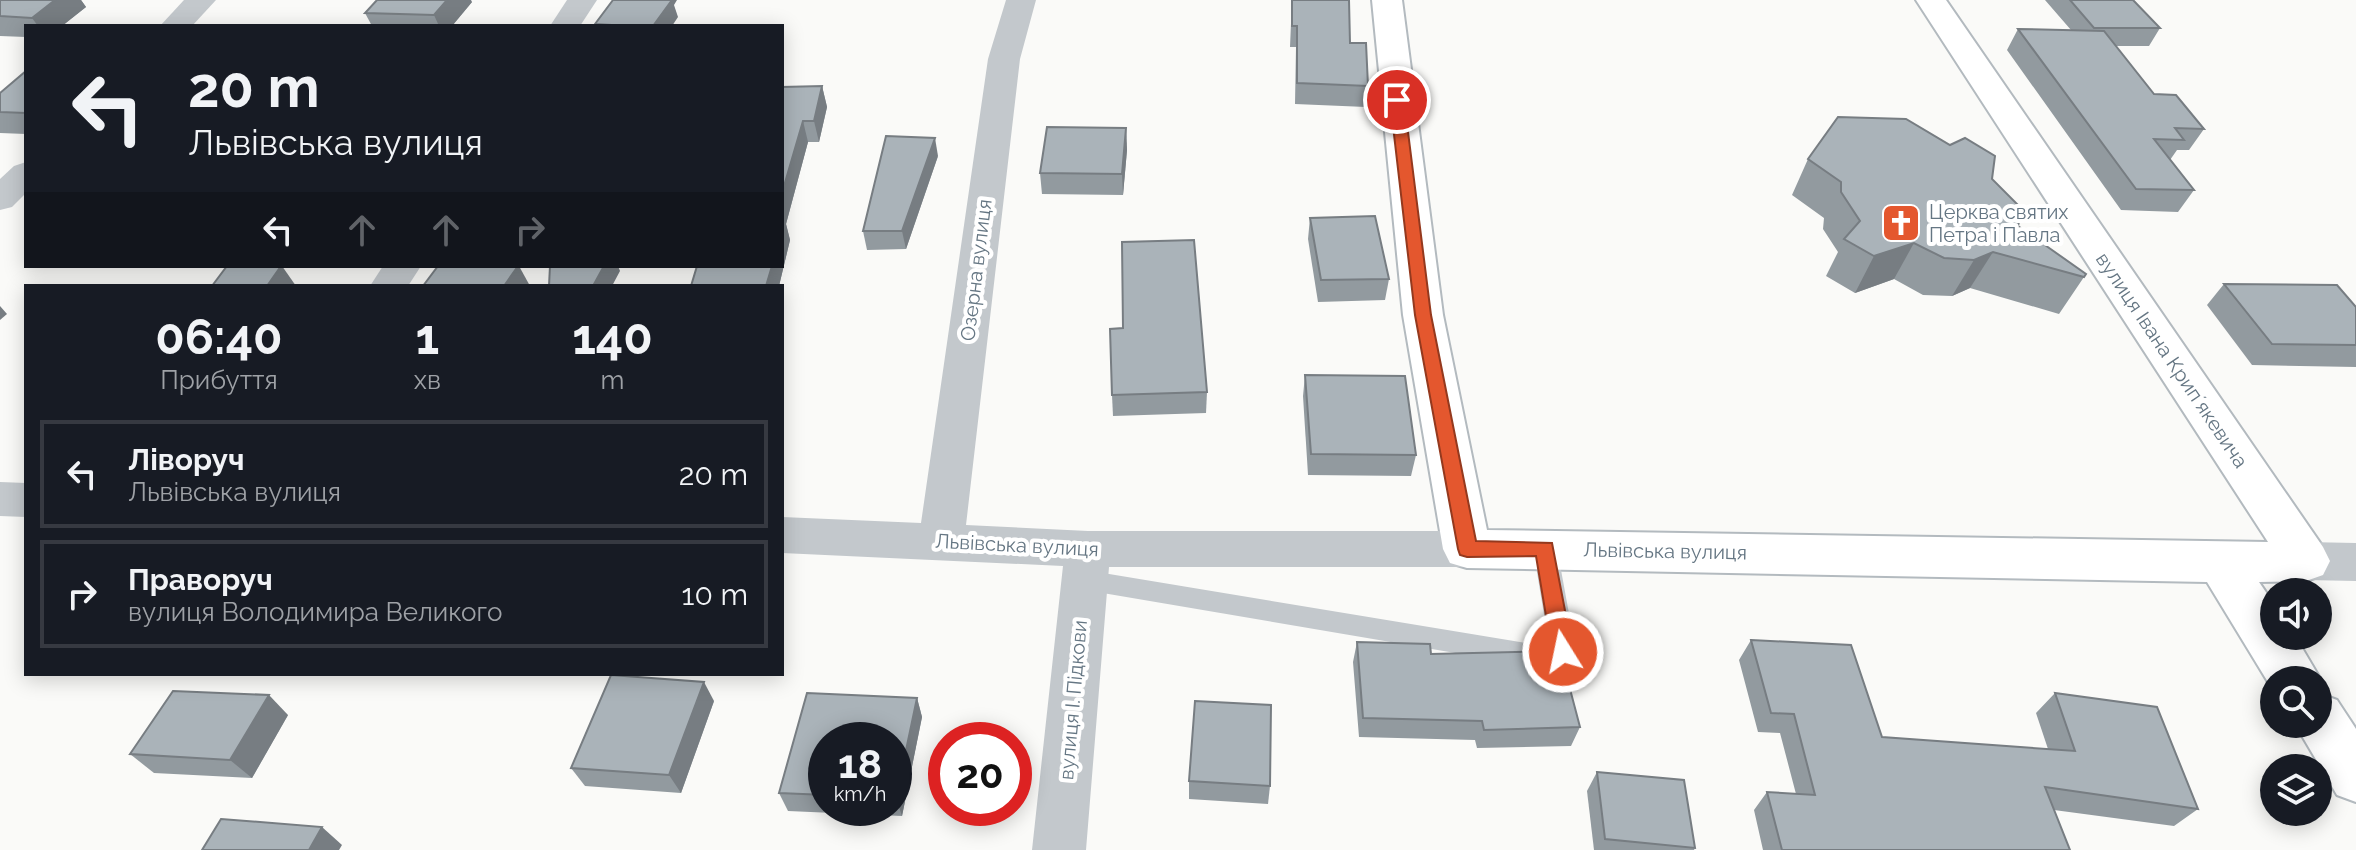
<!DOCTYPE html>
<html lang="uk">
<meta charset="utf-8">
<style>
body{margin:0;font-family:Raleway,sans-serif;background:#20242c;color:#f1f3f6;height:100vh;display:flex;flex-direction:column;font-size:30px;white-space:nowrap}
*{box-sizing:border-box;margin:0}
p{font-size:26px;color:#9ea1a6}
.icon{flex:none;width:44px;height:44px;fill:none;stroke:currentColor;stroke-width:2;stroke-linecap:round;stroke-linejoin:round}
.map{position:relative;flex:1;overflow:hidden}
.sheet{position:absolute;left:24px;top:284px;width:760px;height:392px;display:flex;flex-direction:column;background:#171b24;border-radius:0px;box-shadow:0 4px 20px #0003}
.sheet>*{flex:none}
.guide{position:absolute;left:24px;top:24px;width:760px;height:244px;border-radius:0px;box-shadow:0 4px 20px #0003;background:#171b24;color:#f1f3f6;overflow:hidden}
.fabs{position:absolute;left:2260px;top:578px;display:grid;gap:16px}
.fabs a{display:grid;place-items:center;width:72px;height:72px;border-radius:50%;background:#171b24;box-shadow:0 4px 20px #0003;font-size:40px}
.speed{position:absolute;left:808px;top:722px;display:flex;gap:16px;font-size:40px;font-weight:700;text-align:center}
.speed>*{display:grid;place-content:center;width:104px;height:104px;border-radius:50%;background:#171b24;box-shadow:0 4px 20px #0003;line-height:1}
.speed small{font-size:20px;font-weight:400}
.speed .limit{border:12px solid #d22;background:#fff;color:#111}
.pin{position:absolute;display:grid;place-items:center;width:68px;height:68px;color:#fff;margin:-34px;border:4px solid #fff;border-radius:50%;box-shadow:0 2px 8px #0007}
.me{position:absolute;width:88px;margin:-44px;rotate:350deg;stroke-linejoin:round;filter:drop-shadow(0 0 6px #0008)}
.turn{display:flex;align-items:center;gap:28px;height:168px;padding:0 32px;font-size:36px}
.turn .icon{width:104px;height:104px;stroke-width:2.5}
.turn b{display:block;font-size:56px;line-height:68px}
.lanes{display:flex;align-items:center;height:76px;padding:0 32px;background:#0003;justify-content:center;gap:40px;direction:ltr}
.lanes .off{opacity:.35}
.eta{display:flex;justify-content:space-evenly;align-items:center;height:136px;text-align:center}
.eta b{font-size:48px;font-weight:700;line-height:56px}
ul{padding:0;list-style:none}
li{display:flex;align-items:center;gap:24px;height:108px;margin:0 16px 12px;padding:0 16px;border:4px solid #363941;border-radius:0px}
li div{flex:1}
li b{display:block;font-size:30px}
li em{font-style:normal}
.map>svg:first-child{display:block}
</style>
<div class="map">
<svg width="2356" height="850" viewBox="0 0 2356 850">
<rect width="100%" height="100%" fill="#fafaf8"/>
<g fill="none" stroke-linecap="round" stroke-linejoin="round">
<g stroke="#b3babf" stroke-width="4">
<g id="secondary">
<path d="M1372,0H1402L1443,315L1487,530L2268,542L1916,0H1946L2323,547L2330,561L2323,575L2306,581L2259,582L2274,604V636H2295L2321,680L2318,686V680H2274V692L2207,582L1467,568L1450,563L1443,549L1403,315Z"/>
<path d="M2318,693L2337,700L2356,729V802L2337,795L2295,724H2318Z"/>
</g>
</g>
<path fill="#c3c8cc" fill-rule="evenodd" d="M1545,538L1553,541L1557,548L1576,652L1572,660L1544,668L1085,590L1076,587L1073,580L1076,573L1085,570L1544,646L1549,645L1533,548L1537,541Z"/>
<g fill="#c3c8cc" fill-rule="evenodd">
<path d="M184,0H216L192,26H160Z"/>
<path d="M567,0H597L580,26H550Z"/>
<path d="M1006,0H1036L1020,59L966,525L1088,531H1467L1483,536L1490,549L1483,562L1467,567H1109L1086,850H1032L1063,566L782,553V517L921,523L988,59Z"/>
<path d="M26,162V193L12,207L0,210V179L14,166Z"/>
<path d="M383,266H421L408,286H370Z"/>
<path d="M0,482L26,483V517L0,516Z"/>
<path d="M2306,542L2356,543V581L2306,580L2290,574L2283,561L2290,548Z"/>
</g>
<use href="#secondary" fill="#fff" fill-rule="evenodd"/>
</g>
<g fill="#929a9f" fill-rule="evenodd">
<path d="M0,0H81L86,7L62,26H26V37L0,36Z"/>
<path d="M1292,0L1350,43L1368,86L1366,107L1295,104L1296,47H1290Z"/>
<path d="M2045,0H2133L2160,28L2149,46H2115L2154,94L2204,129L2189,150H2177L2170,160L2194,190L2178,212L2121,210L2007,50L2018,29L2071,30Z"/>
<path d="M472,2L452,26H372L365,13Z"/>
<path d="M26,71V134L0,133V93Z"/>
<path d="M822,86L827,107L819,142H808L786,224L790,240L779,286H691L782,87Z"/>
<path d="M1126,128L1127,150L1123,195L1042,194L1040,173Z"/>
<path d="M938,156L906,249L867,250L863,231Z"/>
<path d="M1808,159L1992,179L2018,226L2084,277L2059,314L1970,288L1952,296L1923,295L1894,279L1855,293L1826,276L1838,252L1823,229L1824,218L1792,195Z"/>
<path d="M1310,218L1389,279L1385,300L1318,302L1308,239Z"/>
<path d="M2224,284L2356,307V367L2252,365L2207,305Z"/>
<path d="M1123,328L1207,392L1206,413L1113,416L1112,395Z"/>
<path d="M1305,375L1416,455L1411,476L1308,475L1303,396Z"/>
<path d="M1751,640L1882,737L2048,749L2036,713L2055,693L2198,809L2174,826L2054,810L2070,850H1763L1754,810L1767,792L1796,794L1780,733L1758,732L1739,660Z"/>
<path d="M1357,642L1431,654L1580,727L1571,746L1477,748L1475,740L1359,737L1353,662Z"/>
<path d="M807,693L917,698L922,717L902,816L788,811L779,793ZM826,740H894V808H826Z"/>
<path d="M714,701L681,793L585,786L571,768Z"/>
<path d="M288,715L252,778L154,773L130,754Z"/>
<path d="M1597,772L1695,848L1694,850H1594L1587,791Z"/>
<path d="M1189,781L1270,786L1268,804L1189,799Z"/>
</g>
<g fill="#777d82">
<path d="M55,0H81L86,7L62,26H38L32,18Z"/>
<path d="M447,0H471L472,2L452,26H439L434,15Z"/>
<path d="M660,0H677L674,5L678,17L672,26H653Z"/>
<path d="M822,86L827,107L819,142L814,121Z"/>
<path d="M803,121L808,142L786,224L790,240L779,286H766L772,266H782V193Z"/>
<path d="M1126,128L1127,150L1123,195L1122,174Z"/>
<path d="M935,138L938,156L906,249L902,231Z"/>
<path d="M1914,243L1894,279L1855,293L1874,256Z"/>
<path d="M1993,252L1970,288L1952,296L1974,260Z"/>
<path d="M281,266H282L296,286H267Z"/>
<path d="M518,266H519L530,286H504Z"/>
<path d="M604,266H618L620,271L612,286H593Z"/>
<path d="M0,306L7,314L0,320Z"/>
<path d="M704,682L714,701L681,793L669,775Z"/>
<path d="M269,695L288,715L252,778L230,760Z"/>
<path d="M917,698L922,717L902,816L896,798Z"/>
<path d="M322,827L342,845L339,850H309Z"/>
</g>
<g fill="#aab3b9" stroke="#777d82" stroke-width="2">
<path d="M0,0H55L32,18L0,16Z"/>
<path d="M377,0H447L434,15L365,13Z"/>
<path d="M613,0H672L653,26H611V25L595,24Z"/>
<path d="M1292,0H1349L1350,43H1366L1368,86L1297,83V26H1292Z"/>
<path d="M2070,0H2133L2160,28H2094Z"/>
<path d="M2018,29L2104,31L2154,94L2176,95L2204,129L2175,128L2184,140L2154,139L2194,190L2136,189Z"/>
<path d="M26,71V113L0,112V93Z"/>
<path d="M822,86L814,121H803L782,193V87Z"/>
<path d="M1838,117L1906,119L1950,145L1965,138L1995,156L1992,179L2022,209L2018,226L2086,274L2084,277L1993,252L1974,260L1944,258L1914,243L1874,256L1844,239L1860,221L1841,192V182L1808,159Z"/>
<path d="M1047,127L1126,128L1122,174L1040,173Z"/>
<path d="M886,136L935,138L902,231H863Z"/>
<path d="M1375,216L1389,279L1321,280L1310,218Z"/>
<path d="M1194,240L1207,392L1112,395L1110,329L1123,328L1122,242Z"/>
<path d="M227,266H281L267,286H212Z"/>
<path d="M438,266H518L504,286H423Z"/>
<path d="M550,266H604L593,286H549Z"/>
<path d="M697,266H772L766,286H691Z"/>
<path d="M2224,284L2337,285L2356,307V345L2272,344Z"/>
<path d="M1305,375L1405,376L1416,455L1311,454Z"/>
<path d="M1751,640L1851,645L1882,737L2075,751L2055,693L2157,707L2198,809L2045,787L2070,850H1782L1767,792L1815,795L1794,714L1771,713Z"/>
<path d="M1357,642L1430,644L1431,654L1560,651L1580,727L1484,730L1482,721L1363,718Z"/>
<path d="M611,675L704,682L669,775L571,768Z"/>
<path d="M173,691L269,695L230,760L130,754Z"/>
<path d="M807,693L917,698L896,798H894V740H826V795L779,793Z"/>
<path d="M1195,701L1271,705L1270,786L1189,781Z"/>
<path d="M1597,772L1684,780L1695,848L1605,839Z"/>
<path d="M221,819L322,827L309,850H202Z"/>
</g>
<path fill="#e4572e" stroke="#94391e" stroke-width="2" d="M1397,96L1404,100L1431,315L1476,541L1552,543L1573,652L1570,659L1563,661L1555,659L1552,652L1536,556L1467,557L1460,555L1458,549L1415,315L1390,100Z"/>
<defs>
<g id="church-square" transform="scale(2)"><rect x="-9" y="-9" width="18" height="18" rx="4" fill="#e4572e" stroke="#fff"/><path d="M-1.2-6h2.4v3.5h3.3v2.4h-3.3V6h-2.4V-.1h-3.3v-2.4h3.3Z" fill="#fff"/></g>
</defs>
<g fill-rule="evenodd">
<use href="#church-square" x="1901" y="223"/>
</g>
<g text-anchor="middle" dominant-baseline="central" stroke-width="8" stroke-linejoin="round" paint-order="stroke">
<g font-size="20" fill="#657683" stroke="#fff" text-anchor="start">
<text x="1929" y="212">Церква святих<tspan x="1929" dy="23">Петра і Павла</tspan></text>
</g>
<g font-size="20" fill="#657683" stroke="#fff">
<text transform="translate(976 270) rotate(-83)">Озерна вулиця</text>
<text transform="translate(2172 360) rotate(56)">вулиця Івана Крипʼякевича</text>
<text transform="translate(1017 545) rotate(3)">Львівська вулиця</text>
<text transform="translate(1665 551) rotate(1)">Львівська вулиця</text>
<text transform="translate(1073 700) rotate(-85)">вулиця І. Підкови</text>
</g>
</g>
</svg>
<div class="fabs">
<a><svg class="icon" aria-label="sound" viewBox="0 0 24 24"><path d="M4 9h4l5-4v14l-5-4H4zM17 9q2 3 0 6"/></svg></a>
<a><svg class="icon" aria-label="search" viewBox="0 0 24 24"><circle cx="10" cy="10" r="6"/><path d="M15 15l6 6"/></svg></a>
<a><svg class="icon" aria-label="layers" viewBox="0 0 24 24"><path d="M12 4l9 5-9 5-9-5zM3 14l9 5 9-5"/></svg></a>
</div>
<div class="speed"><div>18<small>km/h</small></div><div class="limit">20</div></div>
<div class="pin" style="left:1397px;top:100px;background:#d93025"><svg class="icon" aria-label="arrive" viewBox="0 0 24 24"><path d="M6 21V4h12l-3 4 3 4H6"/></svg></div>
<svg class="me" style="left:1563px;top:652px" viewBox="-20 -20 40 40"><circle r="17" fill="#e4572e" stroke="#fff" stroke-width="3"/><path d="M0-11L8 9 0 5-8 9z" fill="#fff"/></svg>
<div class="guide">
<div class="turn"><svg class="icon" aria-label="left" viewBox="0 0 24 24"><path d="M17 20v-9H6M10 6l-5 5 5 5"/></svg><div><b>20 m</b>Львівська вулиця</div></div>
<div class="lanes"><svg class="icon" aria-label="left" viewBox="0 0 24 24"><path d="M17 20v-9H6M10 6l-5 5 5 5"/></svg><svg class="icon off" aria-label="ahead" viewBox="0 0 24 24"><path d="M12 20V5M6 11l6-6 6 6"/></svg><svg class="icon off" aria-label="ahead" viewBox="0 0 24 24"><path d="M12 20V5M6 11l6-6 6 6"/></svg><svg class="icon off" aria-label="right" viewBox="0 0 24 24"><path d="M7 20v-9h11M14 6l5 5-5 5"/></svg></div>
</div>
<section class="sheet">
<div class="eta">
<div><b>06:40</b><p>Прибуття</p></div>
<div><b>1</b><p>хв</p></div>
<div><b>140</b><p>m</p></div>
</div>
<ul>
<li><svg class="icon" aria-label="left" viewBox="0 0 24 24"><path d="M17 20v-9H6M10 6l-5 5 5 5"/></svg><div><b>Ліворуч</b><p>Львівська вулиця</p></div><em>20 m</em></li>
<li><svg class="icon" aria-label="right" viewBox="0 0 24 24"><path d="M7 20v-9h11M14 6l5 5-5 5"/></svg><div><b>Праворуч</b><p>вулиця Володимира Великого</p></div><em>10 m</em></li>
</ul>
</section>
</div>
